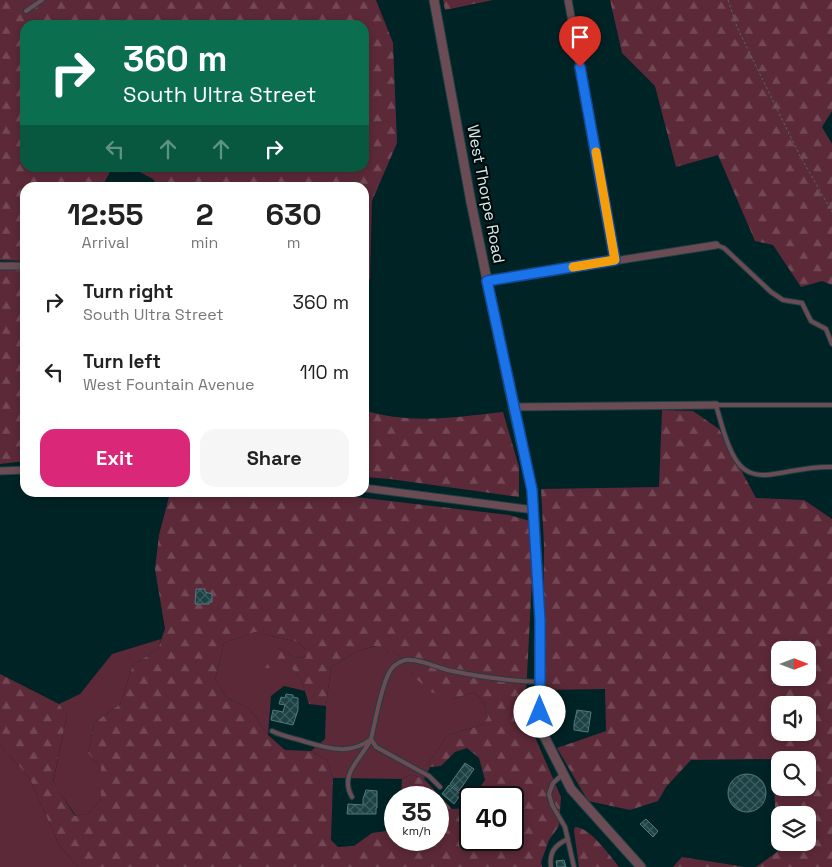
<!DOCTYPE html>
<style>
body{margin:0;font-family:"Space Grotesk",sans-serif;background:#f6f6f6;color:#222;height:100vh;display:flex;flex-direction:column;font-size:19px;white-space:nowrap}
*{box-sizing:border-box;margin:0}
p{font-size:16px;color:#767676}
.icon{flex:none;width:28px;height:28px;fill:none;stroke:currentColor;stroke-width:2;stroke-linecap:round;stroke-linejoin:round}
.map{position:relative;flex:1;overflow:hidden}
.details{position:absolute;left:20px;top:182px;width:349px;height:315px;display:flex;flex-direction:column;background:#fff;border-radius:15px;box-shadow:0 2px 8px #0003}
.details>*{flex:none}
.top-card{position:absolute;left:20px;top:20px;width:349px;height:152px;border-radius:15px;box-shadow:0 2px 8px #0003;background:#0b6e4f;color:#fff;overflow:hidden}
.needle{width:32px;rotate:90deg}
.tools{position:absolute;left:771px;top:641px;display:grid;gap:10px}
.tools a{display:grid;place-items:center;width:45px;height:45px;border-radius:10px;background:#fff;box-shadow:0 2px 8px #0003;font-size:25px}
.speed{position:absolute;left:384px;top:786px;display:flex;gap:10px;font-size:25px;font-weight:700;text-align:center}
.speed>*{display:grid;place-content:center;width:65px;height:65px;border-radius:50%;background:#fff;box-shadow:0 2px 8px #0003;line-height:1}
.speed small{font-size:12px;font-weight:400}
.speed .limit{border:2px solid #111;border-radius:8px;background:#fff;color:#111}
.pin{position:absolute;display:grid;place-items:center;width:42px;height:42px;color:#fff;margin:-51px -21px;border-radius:50% 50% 50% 0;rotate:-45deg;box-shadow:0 0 5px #0007}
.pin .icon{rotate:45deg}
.me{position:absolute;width:55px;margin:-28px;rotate:0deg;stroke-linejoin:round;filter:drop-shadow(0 0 4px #0008)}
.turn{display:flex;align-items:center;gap:18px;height:105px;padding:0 20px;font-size:22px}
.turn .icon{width:65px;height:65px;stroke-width:2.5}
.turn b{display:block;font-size:35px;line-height:42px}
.lanes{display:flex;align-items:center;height:48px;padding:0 20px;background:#0003;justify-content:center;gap:25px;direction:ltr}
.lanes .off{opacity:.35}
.eta{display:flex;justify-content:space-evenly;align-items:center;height:85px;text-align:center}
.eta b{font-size:30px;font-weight:700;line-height:35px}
.action{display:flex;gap:10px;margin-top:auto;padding:10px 20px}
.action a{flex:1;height:58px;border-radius:15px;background:#db2777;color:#fff;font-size:20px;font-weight:700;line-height:58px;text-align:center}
.action a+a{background:#f6f6f6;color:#222}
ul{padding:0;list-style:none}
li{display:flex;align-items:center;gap:15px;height:70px;padding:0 20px}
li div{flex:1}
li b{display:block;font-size:19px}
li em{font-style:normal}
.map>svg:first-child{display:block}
</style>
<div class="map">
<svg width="832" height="867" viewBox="0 0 832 867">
<defs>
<pattern id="forest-firs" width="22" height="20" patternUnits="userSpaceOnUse" patternTransform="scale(1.25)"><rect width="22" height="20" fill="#5c2938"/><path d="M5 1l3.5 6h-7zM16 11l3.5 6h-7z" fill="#734855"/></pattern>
<pattern id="building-cross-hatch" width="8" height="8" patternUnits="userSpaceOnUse" patternTransform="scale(1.25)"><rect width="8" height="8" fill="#1d4245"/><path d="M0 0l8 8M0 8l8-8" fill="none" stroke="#3d5d60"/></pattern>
</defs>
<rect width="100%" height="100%" fill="#002326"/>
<g fill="#5c2938">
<path d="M255,632L298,642L306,650V658L295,657L276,647L262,668H291L301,679L305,691L284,686L271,696L268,735L250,709L226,697L215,679L224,643Z"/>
<path d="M161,639L158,649L133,665L120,704L94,723L88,753L101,768V799L88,814L76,816L53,783L67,715L59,704L80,694L112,654Z"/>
<path d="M376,646L399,655L413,676L453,699L474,692L484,702L488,717L482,725L448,735L428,764L430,767L424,779L411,774L402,779L333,778L327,760L311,751L325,739L326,706L331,667L356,652Z"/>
<path d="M0,745L29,777L59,845L78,867H0Z"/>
</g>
<g fill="url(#forest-firs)" fill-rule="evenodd">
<path d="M0,0H376L393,43L397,143L372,201L370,279L364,280V188L159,187L153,179L132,168H364V25H25V168H112L102,187L25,188V261L0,260Z"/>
<path d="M443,0H493L445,10Z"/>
<path d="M610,0H832V111L822,127L832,144V285L822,281L801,287L773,245L755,241L718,155L676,167L655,86L622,53Z"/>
<path d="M0,270H25V461L0,464Z"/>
<path d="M364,410C409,425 457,417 503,412L519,467V497L390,479L364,477Z"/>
<path d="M662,410L693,411L719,429L756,498L804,500L832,519V867H756L777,852L773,759L691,760L666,787L658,801L630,810L588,801L557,748L606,731L605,689L543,690L544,545L541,489L659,487ZM780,650H808V678H780ZM780,705H808V732H780ZM780,760H808V788H780ZM780,815H808V842H780Z"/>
<path d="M170,493H322L509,515L530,521L532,579L525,714L561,797L559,826L549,840L541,862L542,867H78L59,845L29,777L0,745V674L59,704L67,715L53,782L75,816L88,814L101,799V768L88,753L94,723L120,704L133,665L158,649L165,629L155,569L159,535ZM255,632L298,642L306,650V658L295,657L276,647L264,649L257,662L262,668H291L301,679L309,704L326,706L331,667L356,652L375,646L399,655L413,676L431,692L453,699L474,692L484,702L488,717L482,725L448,735L428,764L430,767L441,766L455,752L467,748L479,758L485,780L473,797L512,798V840H470V802L466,808L452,809L424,779L411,774L402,779L401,797L438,798V840H395V826L393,830L372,833L354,846L338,847L331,840L333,778L327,760L311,751L285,750L268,735L250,709L226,697L215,679L224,643Z"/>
<path d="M575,827C590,827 610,856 619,867H579L574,831Z"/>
<path d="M682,857L745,867H673Z"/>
</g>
<g fill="url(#building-cross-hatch)" stroke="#53797b">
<path d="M196,589H205V592L212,594V602H209V604H195Z"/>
<path d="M286,694L293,695V697L298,698V710L293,725L271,720L273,710L283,712L285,705L279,704L281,697L285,698Z"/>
<path d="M577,710L591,712L588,732L574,730V724Z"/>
<path d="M465,763L474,769L459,791L450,784Z"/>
<circle cx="747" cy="793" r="19"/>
<path d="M449,785L461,794L454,804L442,794Z"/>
<path d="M366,790L377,791V808H376V814H347L348,804L363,805V799Z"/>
<path d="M646,819L658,831L653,837L640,824Z"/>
<path d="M564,860L566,867H557L556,861Z"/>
</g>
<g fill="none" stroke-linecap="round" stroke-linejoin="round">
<g stroke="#1e3f42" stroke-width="6">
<g id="service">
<path d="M26,11L42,0"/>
<path d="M716,245L724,248L771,292L783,300L802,303L811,321L826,329L832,344"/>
<path d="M832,405H716C721,422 729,458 744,469C752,475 764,476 774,474C794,471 812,466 832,467"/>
<path d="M272,731C282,736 293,738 303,741C327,748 350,756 371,739"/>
<path d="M563,774L553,783L549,794L552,805L565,827L574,867"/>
<path d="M440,787L429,776L376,747L371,739C375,723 383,675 394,666C399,662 405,659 411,660C425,661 438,668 452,671C481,677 510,681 540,682"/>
<path d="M352,797C339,775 360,760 370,741"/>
<path d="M551,867C549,852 555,845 568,839"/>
</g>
</g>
<g stroke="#1e3f42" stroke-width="9">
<g id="minor">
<path d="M568,0L615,260"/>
<path d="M0,266H25"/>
<path d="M487,281L716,245"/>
<path d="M513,407L716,405"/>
<path d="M0,471L25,470"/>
<path d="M364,488L534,510"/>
</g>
</g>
<g stroke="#1e3f42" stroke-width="11">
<path id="tertiary" d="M434,0L471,202L511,397L532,490L540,620V728L571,789L641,867"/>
</g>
<path stroke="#4d6a6d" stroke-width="1" stroke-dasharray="2.5 2.5" stroke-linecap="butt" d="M728,0L737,27L799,154L832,212"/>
<use href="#service" stroke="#6b4c54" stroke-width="4"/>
<use href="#minor" stroke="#6b4c54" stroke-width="7"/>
<use href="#tertiary" stroke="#6b4c54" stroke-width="9"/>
</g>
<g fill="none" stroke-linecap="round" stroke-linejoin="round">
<g stroke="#114b97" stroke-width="12">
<path id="route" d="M540,712V620L532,490L487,281L615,260L580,67"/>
</g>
<use href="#route" stroke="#1a73e8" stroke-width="9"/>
<path stroke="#f59e0b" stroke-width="9" d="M573,267L615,260L596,152"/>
</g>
<g text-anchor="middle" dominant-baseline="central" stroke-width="4.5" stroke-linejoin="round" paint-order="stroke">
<g font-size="16" fill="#d8eced" stroke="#000a0b">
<text transform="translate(486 194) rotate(79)">West Thorpe Road</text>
</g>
</g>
</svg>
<div class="tools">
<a><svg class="needle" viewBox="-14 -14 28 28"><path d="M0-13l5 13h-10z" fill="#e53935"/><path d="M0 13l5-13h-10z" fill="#767676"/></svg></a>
<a><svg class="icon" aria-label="sound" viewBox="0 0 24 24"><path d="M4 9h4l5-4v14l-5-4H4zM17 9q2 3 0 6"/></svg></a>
<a><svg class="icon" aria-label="search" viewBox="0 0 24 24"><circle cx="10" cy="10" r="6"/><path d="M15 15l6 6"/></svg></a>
<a><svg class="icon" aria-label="layers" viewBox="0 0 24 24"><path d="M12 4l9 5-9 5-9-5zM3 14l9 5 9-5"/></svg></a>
</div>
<div class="speed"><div>35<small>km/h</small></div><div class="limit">40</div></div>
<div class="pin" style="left:580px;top:67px;background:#d93025"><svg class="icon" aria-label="arrive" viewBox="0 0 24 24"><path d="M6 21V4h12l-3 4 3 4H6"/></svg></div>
<svg class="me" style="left:540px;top:712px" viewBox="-20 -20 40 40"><circle r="19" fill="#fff"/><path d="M0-13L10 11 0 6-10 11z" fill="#1a73e8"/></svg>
<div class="top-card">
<div class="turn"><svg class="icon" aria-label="right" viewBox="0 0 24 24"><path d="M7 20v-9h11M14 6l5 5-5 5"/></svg><div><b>360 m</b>South Ultra Street</div></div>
<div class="lanes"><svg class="icon off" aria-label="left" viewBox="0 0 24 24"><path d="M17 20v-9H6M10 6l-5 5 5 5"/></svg><svg class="icon off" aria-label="ahead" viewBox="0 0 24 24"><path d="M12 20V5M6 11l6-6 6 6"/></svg><svg class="icon off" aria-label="ahead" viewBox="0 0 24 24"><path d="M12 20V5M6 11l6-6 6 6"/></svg><svg class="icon" aria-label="right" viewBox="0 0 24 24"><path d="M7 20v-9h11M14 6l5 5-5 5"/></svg></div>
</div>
<section class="details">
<div class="eta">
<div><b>12:55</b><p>Arrival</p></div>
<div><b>2</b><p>min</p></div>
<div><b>630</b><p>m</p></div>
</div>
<ul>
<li><svg class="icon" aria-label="right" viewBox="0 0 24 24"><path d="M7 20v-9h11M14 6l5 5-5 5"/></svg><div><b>Turn right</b><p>South Ultra Street</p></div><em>360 m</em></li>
<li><svg class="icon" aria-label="left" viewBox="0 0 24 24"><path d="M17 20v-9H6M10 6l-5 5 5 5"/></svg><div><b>Turn left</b><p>West Fountain Avenue</p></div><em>110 m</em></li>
</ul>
<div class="action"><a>Exit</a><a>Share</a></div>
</section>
</div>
